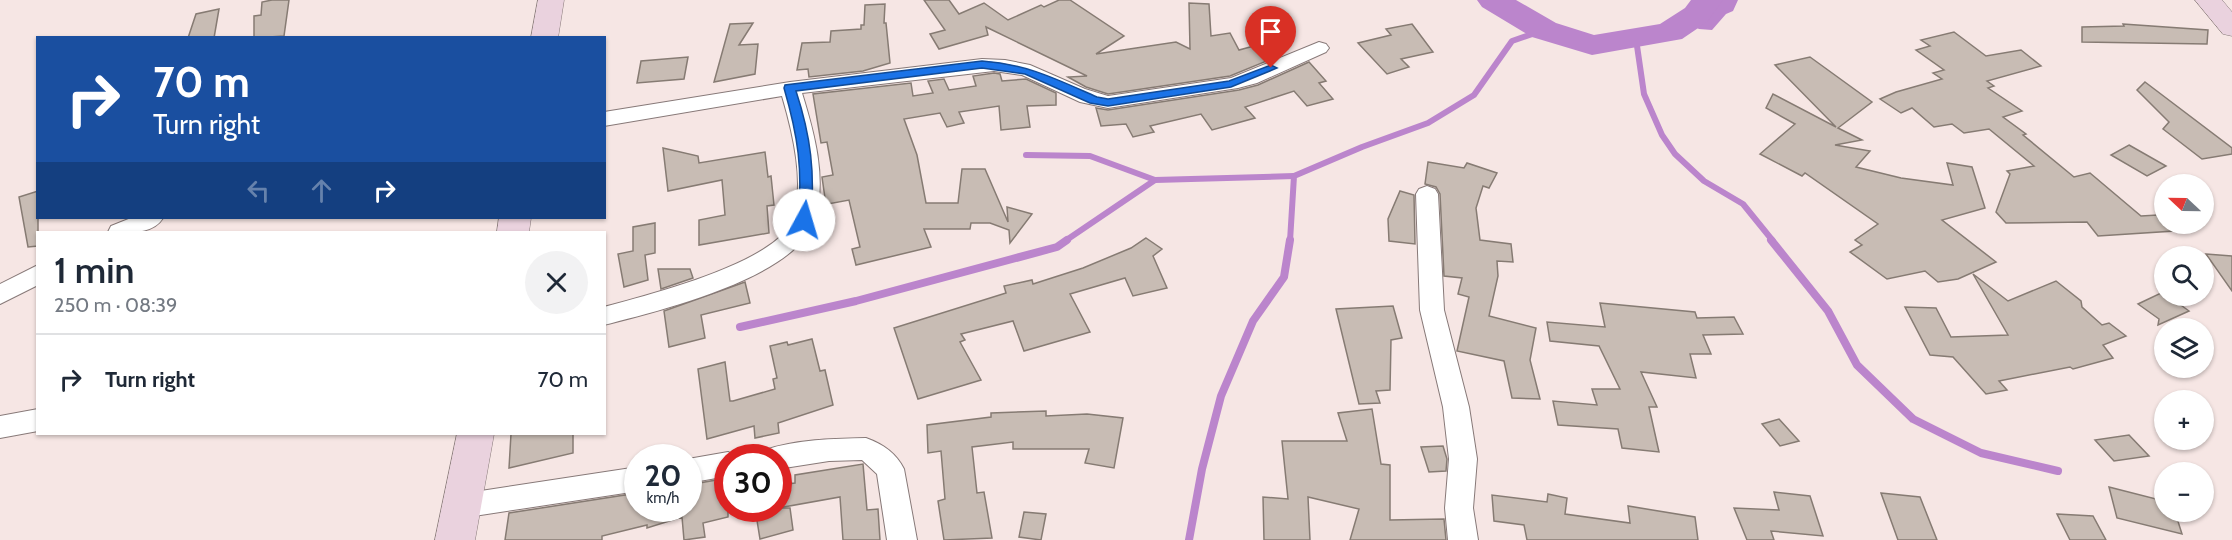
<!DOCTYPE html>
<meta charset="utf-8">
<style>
body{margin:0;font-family:Cabin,sans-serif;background:#f2f2f3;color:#1f2937;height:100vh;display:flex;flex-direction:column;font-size:22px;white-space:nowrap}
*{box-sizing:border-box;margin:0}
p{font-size:20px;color:#747a83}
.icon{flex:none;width:33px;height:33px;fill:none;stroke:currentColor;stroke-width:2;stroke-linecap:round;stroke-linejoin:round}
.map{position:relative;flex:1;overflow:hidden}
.details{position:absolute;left:36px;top:231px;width:570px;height:204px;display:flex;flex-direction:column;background:#fff;border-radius:0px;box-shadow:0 2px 4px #0004}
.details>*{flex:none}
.top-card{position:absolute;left:36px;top:36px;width:570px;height:183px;border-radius:0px;box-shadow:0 2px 4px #0004;background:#1a4fa0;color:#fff;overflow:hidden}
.needle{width:39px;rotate:292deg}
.fabs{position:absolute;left:2154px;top:174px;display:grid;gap:12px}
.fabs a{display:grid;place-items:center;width:60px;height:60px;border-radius:50%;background:#fff;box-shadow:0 2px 4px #0004;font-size:30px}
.speed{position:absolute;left:624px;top:444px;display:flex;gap:12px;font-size:30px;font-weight:700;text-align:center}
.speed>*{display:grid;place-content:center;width:78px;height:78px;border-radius:50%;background:#fff;box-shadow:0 2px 4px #0004;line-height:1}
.speed small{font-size:15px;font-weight:400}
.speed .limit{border:9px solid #d22;background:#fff;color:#111}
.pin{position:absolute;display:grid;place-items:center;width:51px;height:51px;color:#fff;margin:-62px -26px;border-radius:50% 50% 50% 0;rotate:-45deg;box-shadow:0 0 6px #0007}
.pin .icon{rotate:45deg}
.me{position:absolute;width:66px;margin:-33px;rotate:6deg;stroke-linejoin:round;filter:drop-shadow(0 0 4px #0008)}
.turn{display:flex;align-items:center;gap:21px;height:126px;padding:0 18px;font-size:27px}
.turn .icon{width:78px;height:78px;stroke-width:2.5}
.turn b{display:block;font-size:42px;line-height:51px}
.lanes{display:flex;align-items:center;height:57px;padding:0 18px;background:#0003;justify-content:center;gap:30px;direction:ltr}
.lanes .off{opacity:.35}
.round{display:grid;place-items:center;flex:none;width:63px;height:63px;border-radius:32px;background:#f2f2f3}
.summary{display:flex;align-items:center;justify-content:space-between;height:102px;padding:0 18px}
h1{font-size:36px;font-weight:600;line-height:45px}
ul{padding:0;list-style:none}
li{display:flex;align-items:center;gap:18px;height:90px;padding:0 18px;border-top:2px solid #e0e1e3}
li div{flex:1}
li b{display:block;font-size:22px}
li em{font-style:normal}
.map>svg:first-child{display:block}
</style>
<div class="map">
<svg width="2232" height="540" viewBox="0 0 2232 540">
<rect width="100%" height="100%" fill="#f6e6e4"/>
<path fill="#bb85cc" d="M1698,0H1738L1733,11L1726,14L1712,30L1699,29L1691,25L1696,15Z"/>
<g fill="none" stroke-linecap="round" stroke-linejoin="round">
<g stroke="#bb85cc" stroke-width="6">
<path d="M1636,39L1644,94L1662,135L1675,154L1704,181L1743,204L1773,241"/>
<path d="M1026,155L1090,156L1155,180"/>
<path d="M1065,241L1155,180L1294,176"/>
<path d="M1290,241L1294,176L1362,147L1428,123L1474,95L1512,41L1544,30"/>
</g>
<g stroke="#bb85cc" stroke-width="8">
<path d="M1771,240L1828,311L1857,365L1913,419L1981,453L2058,471"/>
<path d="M740,327L856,301L1057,247L1067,240"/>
<path d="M1189,540L1202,469L1221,396L1253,321L1284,277L1290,240"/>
</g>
<path fill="#bb85cc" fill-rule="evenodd" d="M1477,0H1516L1556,23L1594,35L1660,24L1685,8L1691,0H1723L1707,22L1682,39L1592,55L1532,37L1482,7Z"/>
</g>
<g fill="#c8bcb4" stroke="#867b73" stroke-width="1.5">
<path d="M272,0H289L284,36L254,38V16L261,15L262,2Z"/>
<path d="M924,0H949L959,14L984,3L1008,20L1041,5L1044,7L1059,0H1070L1124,36L1096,54L1176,42L1190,49L1189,3L1209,4L1211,36L1230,33L1239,50L1268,42L1281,55L1230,76L1108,94L1086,87L1068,77L1087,76L986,27L988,35L939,49L930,34L945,30Z"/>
<path d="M885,4L884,23H886L890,63L863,71L809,77L808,69L797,70L802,43L830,42L831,31L861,29V25H864L865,5Z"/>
<path d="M219,9L214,38H188L196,14Z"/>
<path d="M753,23L739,45L758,44L755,74L714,82L730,24Z"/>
<path d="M1412,24L1433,52L1401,59L1409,67L1387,74L1358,43L1391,35L1386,29Z"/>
<path d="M2123,24L2208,30L2207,44L2082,42V27L2124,26Z"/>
<path d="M1954,32L1986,56L2021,50L2041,66L1987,81L1994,86L1988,88L2022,111L2003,117L2026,134L2023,135L2074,177L2090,173L2141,216L2158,215L2174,231L2098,236L2087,222L2006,223L1996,212L2010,174L2007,171L2034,166L1989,129L1964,133L1952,124L1934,127L1912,108L1901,113L1880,99L1896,92L1942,79L1933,73L1944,70L1916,50L1930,46L1921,40Z"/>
<path d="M688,57L684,79L637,83L641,61Z"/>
<path d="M1810,57L1872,102L1838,128L1862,140L1835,145L1870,151L1856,167L1901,178L1953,185L1947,163L1972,167L1985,208L1942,220L1996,262L1958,279L1938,282L1925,271L1887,279L1850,252L1862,245L1855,240L1878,224L1805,173L1802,176L1760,154L1795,124L1766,108L1773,94L1836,127L1775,65Z"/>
<path d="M1309,62L1326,81L1319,83L1333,99L1307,106L1294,91L1245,107L1255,118L1212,130L1201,114L1150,126L1154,132L1133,137L1126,124L1101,126L1096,108L1108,110L1239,90L1258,85Z"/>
<path d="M994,73L1000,74L1002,81L1026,79L1056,93V105L1027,106L1030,127L1001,130L999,106L959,112L964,123L947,127L940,113L904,119L917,155L926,203H958L962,169H985L1008,222L1007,207L1032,214L1010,243L1009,230L990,223H971L970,229H924L931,247L856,265L852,249L860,247L849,200L828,204L825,198L822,177L833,175L827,142L821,143L813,94L911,83L913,96L933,93L928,81L944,79L949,90L976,86L973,76Z"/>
<path d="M2145,82L2232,148V154L2202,159L2163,129L2169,122L2137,90Z"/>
<path d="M2129,145L2166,166L2147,176L2111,155Z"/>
<path d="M663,148L698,156L699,163L765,152L768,177L771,176L774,205L767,206L769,233L699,245V220L725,215L722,180L668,191Z"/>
<path d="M1428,162L1464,168L1467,163L1497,173L1489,188L1483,186L1476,208L1480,240L1511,244L1513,262L1497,261L1498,276L1489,316L1536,328L1530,360L1540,399L1512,398L1504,361L1457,351L1469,297L1458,294L1462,278L1444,276L1440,194L1436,187L1425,184Z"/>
<path d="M38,191V246L28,247L19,197Z"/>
<path d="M1400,191L1414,195L1415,244L1389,241L1388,219Z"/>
<path d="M655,223V253L645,255L648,280L624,287L618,254L633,251V227Z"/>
<path d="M1146,238L1162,249L1153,256L1167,288L1133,296L1125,278L1070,294L1090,332L1024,351L1013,321L961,334L965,340L960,342L981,380L918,399L894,328L1006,293L1004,286L1032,280L1033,284L1083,268L1131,248Z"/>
<path d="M2206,254L2232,256V291Z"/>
<path d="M658,269H690L693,278L661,289Z"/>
<path d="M1973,274L2008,301L2056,281L2081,301L2082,307L2102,325L2109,323L2126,336L2103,345L2113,358L2073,369L2070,367L1999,381L2007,390L1986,394L1953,357L1930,355L1905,307L1936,308L1951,337L2008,335Z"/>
<path d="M745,282L750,303L701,315L705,338L669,347L664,311Z"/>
<path d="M2163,292L2189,311L2158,325L2159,319L2138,304Z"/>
<path d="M1600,303L1695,312L1697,318L1734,317L1743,334L1703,335L1711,354H1690L1696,378L1641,372L1657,407H1649L1659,452L1622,448L1618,429L1558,425L1553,401L1597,405L1592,389H1620L1599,346L1550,341L1547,322L1605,327Z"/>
<path d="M1393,306L1402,338L1391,340L1390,390L1376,391L1380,403L1359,404L1336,309Z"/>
<path d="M812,339L820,371L825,370L833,405L778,423L779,433L755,438L754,426L707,439L698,369L725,362L730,401H733L775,389L773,379L777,378L770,346L787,342L788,345Z"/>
<path d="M1372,409L1381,464L1390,465V520L1444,519L1446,540H1350L1359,509L1308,497L1310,540H1264L1263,497L1288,499L1282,441H1347L1338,413Z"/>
<path d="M1046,411V416L1087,414L1123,418L1114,468L1085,463L1089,449H1013V442L972,447L977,493L984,492L992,538L944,540L938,501L945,499L941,451L928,453L927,425L991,417V413Z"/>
<path d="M1779,419L1799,441L1780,446L1762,424Z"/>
<path d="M511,434H573V453L509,468Z"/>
<path d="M2129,435L2149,456L2114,461L2095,440Z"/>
<path d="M1443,446L1447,459L1446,471L1429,472L1421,447Z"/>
<path d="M863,464L867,510L878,509L880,540H843L840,497L778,508V485L795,483V475Z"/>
<path d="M728,478V517L703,523L705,537L684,540L682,517L647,528V525L602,536V540H505L509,513L638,493V508H688V485Z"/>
<path d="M2109,487L2164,501V512H2175L2182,534L2117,518Z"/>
<path d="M1774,492L1810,496L1823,536L1771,531L1774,540H1747L1734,508L1779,510Z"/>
<path d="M1881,493L1920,497L1937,540H1898Z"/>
<path d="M1548,494L1567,498L1565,514L1630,523L1628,506L1695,517L1698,540H1527L1524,525L1494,521L1492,495L1547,502Z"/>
<path d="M755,508H790L793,530L760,539Z"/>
<path d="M1024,512L1046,514L1041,540L1019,537Z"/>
<path d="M2057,514L2093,516L2106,540H2070Z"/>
</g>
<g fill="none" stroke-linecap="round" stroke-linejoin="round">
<g stroke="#877978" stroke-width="2">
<g id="street">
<path d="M1319,42L1326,44L1329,48L1326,52L1257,83L1238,88L1108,108L1080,102L1022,75L994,71L802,93C814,132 827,178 815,219C798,278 658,311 604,325V307C648,295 771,264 791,223C807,188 792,130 782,96L604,126V112L790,82L982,59L1005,60L1030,65L1085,89L1108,96L1231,78Z"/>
<path d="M1427,186L1435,189L1438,194L1444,310L1469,407L1477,459L1473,508L1478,540H1448L1445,508L1449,459L1443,407L1420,310L1416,194L1419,189Z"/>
<path d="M131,218H163C152,236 126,232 108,232L111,226Z"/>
<path d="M38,265V285L0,304V284Z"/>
<path d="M38,409V431L0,438V416Z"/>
<path d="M866,438C883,444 896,453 904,469L917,540H887L877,474L862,460L829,461L778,469V458H761L765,450C797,439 833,439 866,438Z"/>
<path d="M728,452L739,458H728V476L688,483V459Z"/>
<path d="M638,467V491L461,518L451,515L447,506L451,497L461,494Z"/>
</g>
</g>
<g stroke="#877978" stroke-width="1">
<g id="secondary">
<path d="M538,0H564L558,38H531Z"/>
<path d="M2195,0H2222L2232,12V36L2223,34Z"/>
<path d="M499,218H531L529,232H497Z"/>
<path d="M457,434H494L475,540H435Z"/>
</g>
</g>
<use href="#street" fill="#fff" fill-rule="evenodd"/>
<use href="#secondary" fill="#ead2de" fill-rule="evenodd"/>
</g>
<path fill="#1a73e8" stroke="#114b97" stroke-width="1.5" d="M982,61C1027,64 1056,79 1097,97L1108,99L1229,81L1271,65L1277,68L1231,87L1108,106L1090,103L1025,74L982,68L796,91C811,137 815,172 811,220L804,225L800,223L798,220C803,170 798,136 784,88L785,85Z"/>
</svg>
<div class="fabs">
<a><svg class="needle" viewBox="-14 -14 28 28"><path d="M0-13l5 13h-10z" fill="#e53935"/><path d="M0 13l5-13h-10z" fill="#747a83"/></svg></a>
<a><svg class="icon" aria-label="search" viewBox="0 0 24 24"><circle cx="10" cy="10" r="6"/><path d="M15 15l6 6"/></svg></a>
<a><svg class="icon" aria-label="layers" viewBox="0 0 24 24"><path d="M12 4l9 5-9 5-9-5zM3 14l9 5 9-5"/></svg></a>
<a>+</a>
<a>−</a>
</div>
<div class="speed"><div>20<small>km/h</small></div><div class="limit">30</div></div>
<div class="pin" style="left:1271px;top:68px;background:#d93025"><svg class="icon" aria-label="arrive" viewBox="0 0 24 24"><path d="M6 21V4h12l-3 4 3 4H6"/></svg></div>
<svg class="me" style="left:804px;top:220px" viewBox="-20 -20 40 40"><circle r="19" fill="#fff"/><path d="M0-13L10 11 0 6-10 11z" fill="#1a73e8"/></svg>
<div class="top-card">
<div class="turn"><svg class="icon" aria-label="right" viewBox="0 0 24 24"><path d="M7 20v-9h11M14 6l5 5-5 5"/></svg><div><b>70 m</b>Turn right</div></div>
<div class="lanes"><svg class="icon off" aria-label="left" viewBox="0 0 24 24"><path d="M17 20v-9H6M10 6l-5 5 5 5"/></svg><svg class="icon off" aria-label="ahead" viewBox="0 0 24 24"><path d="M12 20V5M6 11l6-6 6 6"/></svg><svg class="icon" aria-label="right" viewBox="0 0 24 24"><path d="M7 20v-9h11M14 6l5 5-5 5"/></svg></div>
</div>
<section class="details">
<div class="summary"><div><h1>1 min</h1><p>250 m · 08:39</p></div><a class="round"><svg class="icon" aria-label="close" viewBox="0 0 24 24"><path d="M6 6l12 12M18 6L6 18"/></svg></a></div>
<ul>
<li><svg class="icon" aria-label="right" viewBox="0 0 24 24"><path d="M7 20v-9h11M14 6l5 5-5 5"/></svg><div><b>Turn right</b></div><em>70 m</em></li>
</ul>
</section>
</div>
